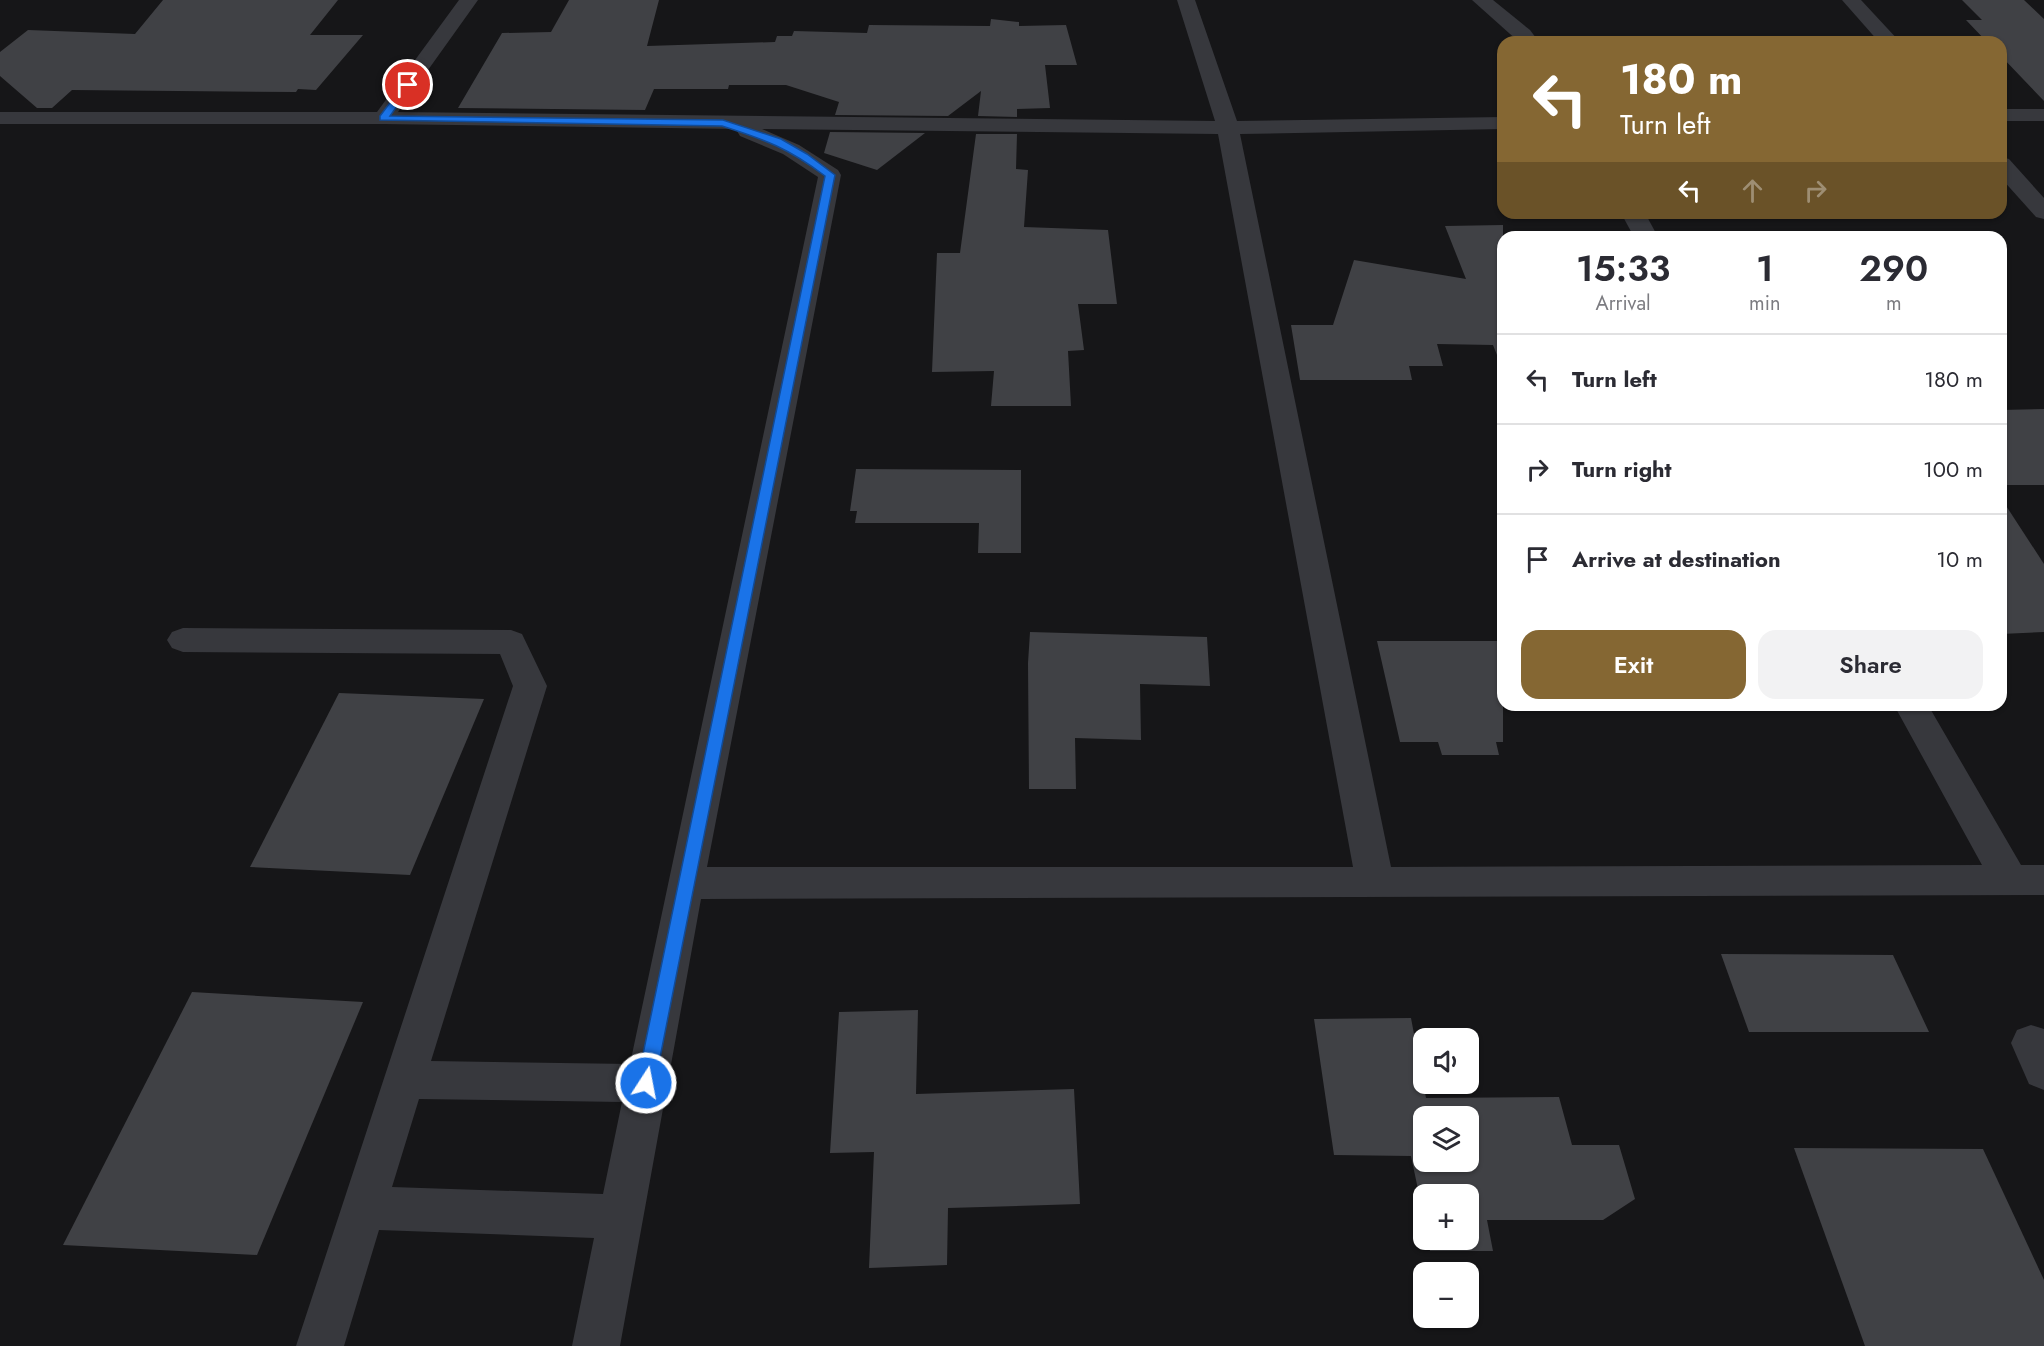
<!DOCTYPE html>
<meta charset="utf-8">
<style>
body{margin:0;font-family:Jost,sans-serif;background:#f2f2f3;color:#2b2b33;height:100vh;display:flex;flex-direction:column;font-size:22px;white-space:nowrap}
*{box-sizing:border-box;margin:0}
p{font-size:20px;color:#7c7c81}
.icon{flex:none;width:33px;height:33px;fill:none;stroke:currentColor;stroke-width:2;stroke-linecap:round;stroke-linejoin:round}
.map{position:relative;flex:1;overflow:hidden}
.sheet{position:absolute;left:1497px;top:231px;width:510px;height:480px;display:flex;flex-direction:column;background:#fff;border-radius:18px;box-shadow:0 2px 4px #0004}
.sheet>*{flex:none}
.hud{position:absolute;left:1497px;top:36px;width:510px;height:183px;border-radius:18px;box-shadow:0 2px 4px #0004;background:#856733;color:#fff;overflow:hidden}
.buttons{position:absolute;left:1413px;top:1028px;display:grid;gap:12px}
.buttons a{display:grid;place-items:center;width:66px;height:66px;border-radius:12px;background:#fff;box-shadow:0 2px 4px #0004;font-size:30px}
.pin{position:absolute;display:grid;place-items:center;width:51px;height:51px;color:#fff;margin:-26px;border:3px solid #fff;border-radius:50%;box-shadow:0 2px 6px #0007}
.me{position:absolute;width:66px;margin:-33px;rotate:11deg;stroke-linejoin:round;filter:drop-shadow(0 0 4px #0008)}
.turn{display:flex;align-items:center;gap:21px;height:126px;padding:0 24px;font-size:27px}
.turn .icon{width:78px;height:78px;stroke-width:2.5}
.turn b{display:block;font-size:42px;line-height:51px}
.lanes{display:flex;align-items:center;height:57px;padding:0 24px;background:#0003;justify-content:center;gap:30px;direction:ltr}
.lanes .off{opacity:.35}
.eta{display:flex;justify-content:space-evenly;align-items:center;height:102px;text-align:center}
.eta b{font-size:36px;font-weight:600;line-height:42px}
.primary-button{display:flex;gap:12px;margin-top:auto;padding:12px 24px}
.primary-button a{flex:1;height:69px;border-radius:18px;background:#856733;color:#fff;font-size:24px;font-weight:600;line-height:69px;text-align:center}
.primary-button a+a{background:#f2f2f3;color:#2b2b33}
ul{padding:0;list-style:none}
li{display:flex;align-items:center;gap:18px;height:90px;padding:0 24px;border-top:2px solid #e1e1e2}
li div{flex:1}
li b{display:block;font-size:22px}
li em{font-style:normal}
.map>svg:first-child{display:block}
</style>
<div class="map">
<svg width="2044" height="1346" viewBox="0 0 2044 1346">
<rect width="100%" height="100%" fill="#161618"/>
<g fill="#404145" fill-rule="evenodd">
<path d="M163,0H338L310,35H363L316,90L298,89L296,92L72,90L52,108H37L0,76V52L28,30L135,34Z"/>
<path d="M569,0H659L647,46L775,42L777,36H792L794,31L867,33L869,25L990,26L991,19L1019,22V26L1066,25L1077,65H1045L1050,108L1017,109V117L978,116L981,91L948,116L835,115L839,102L786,85H729L728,89H654L645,110L458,108L502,33L551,32Z"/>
<path d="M1962,0H2024L2044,19V101L2001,56V42H1987L1966,20H1982Z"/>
<path d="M830,132L925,133L877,170L824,153Z"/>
<path d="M976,134H1017L1016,169L1028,170L1024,227L1108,230L1117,304H1078L1084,350L1068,351L1071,406H991L994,371L932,372L937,253H960Z"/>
<path d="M1503,225V365H1501L1493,345L1437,344L1443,366H1409L1412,380H1300L1291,325H1333L1354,260L1466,279L1445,226Z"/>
<path d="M2044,409V485H2001V410Z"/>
<path d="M856,469L1021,470V553H978L979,523H855L857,511H850Z"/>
<path d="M2001,498L2044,564V632L2001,634Z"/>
<path d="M1030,632L1207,637L1210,686L1140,684L1141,740L1075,738L1076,789H1029L1028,663Z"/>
<path d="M1377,641H1503V742H1496L1499,755H1442L1438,742H1400Z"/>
<path d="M339,693L484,699L410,875L250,867Z"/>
<path d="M1721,954L1893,955L1929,1032H1749Z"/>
<path d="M192,992L363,1002L257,1255L63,1245Z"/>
<path d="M918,1010L916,1094L1074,1089L1080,1204L948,1208L947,1265L869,1268L874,1152L830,1153L839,1012Z"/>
<path d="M1411,1018L1426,1098L1559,1097L1572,1145H1619L1635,1199L1603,1220H1487L1493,1251H1430L1428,1239H1468V1194H1424V1218L1411,1156L1334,1155L1314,1019ZM1424,1116H1468V1161H1424Z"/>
<path d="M1794,1148L1983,1149L2044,1280V1346H1865Z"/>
</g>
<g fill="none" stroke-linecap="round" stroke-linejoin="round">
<g fill="#37383d" fill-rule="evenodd">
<path d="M459,0H478L398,112L1215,121L1177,0H1195L1237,121L1503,117V129L1240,134L1391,867L1982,865L1894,705H1928L2021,865H2044V895L701,899L620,1346H572L594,1238L379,1230L344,1346H296L513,686L500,654L183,652L172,648L167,640L172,632L183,628L511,630L522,634L547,686L431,1061L630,1064L818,177L783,154L740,136L737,131L739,129L383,124H0V112H377ZM762,129L1218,134L1353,867H707L841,175L838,170L799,145ZM419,1099L622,1102L603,1194L392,1187Z"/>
<path d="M1472,0H1493L1530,30L1539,42H1519Z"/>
<path d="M1842,0H1861L1900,42H1879Z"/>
<rect x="2001" y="109" width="43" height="12"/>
<path d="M2001,157L2009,159L2044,198V219L2036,217L2001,178Z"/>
<path d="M1621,213H1645L1658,237H1634Z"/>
<path d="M2031,1025L2044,1029V1090L2029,1084L2011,1043L2017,1030Z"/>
</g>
</g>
<path fill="#1a73e8" stroke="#114b97" stroke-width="1.5" d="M408,82L412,85L390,116L723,120L781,139L807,154L835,175L655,1083L652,1089L646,1091L640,1089L637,1083L825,176C788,148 766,140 722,126L380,120V116L405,83Z"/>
</svg>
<div class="buttons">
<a><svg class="icon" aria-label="sound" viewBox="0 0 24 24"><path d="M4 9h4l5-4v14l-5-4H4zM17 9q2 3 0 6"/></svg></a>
<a><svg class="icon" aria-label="layers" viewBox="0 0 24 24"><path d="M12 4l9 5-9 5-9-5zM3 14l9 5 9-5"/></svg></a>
<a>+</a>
<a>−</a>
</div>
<div class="pin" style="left:408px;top:85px;background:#d93025"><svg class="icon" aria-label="arrive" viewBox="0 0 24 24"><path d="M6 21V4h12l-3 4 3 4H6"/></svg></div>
<svg class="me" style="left:646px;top:1083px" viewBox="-20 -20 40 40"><circle r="17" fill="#1a73e8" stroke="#fff" stroke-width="3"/><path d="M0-11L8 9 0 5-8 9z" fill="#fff"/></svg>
<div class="hud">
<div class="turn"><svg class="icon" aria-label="left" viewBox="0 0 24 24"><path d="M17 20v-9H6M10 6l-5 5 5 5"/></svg><div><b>180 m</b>Turn left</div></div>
<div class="lanes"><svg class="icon" aria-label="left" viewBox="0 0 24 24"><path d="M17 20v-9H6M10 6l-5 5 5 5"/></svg><svg class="icon off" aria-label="ahead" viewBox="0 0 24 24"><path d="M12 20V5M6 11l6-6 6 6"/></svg><svg class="icon off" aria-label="right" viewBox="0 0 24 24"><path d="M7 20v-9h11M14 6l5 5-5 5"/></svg></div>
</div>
<section class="sheet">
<div class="eta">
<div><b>15:33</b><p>Arrival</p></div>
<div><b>1</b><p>min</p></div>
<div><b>290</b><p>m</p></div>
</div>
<ul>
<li><svg class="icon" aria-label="left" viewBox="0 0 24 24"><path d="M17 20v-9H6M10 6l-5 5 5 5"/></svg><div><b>Turn left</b></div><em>180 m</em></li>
<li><svg class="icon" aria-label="right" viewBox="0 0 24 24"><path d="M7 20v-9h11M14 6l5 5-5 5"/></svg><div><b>Turn right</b></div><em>100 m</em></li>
<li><svg class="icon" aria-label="arrive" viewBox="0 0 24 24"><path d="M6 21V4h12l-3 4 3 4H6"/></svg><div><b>Arrive at destination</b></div><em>10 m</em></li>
</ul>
<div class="primary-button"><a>Exit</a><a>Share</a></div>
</section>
</div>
